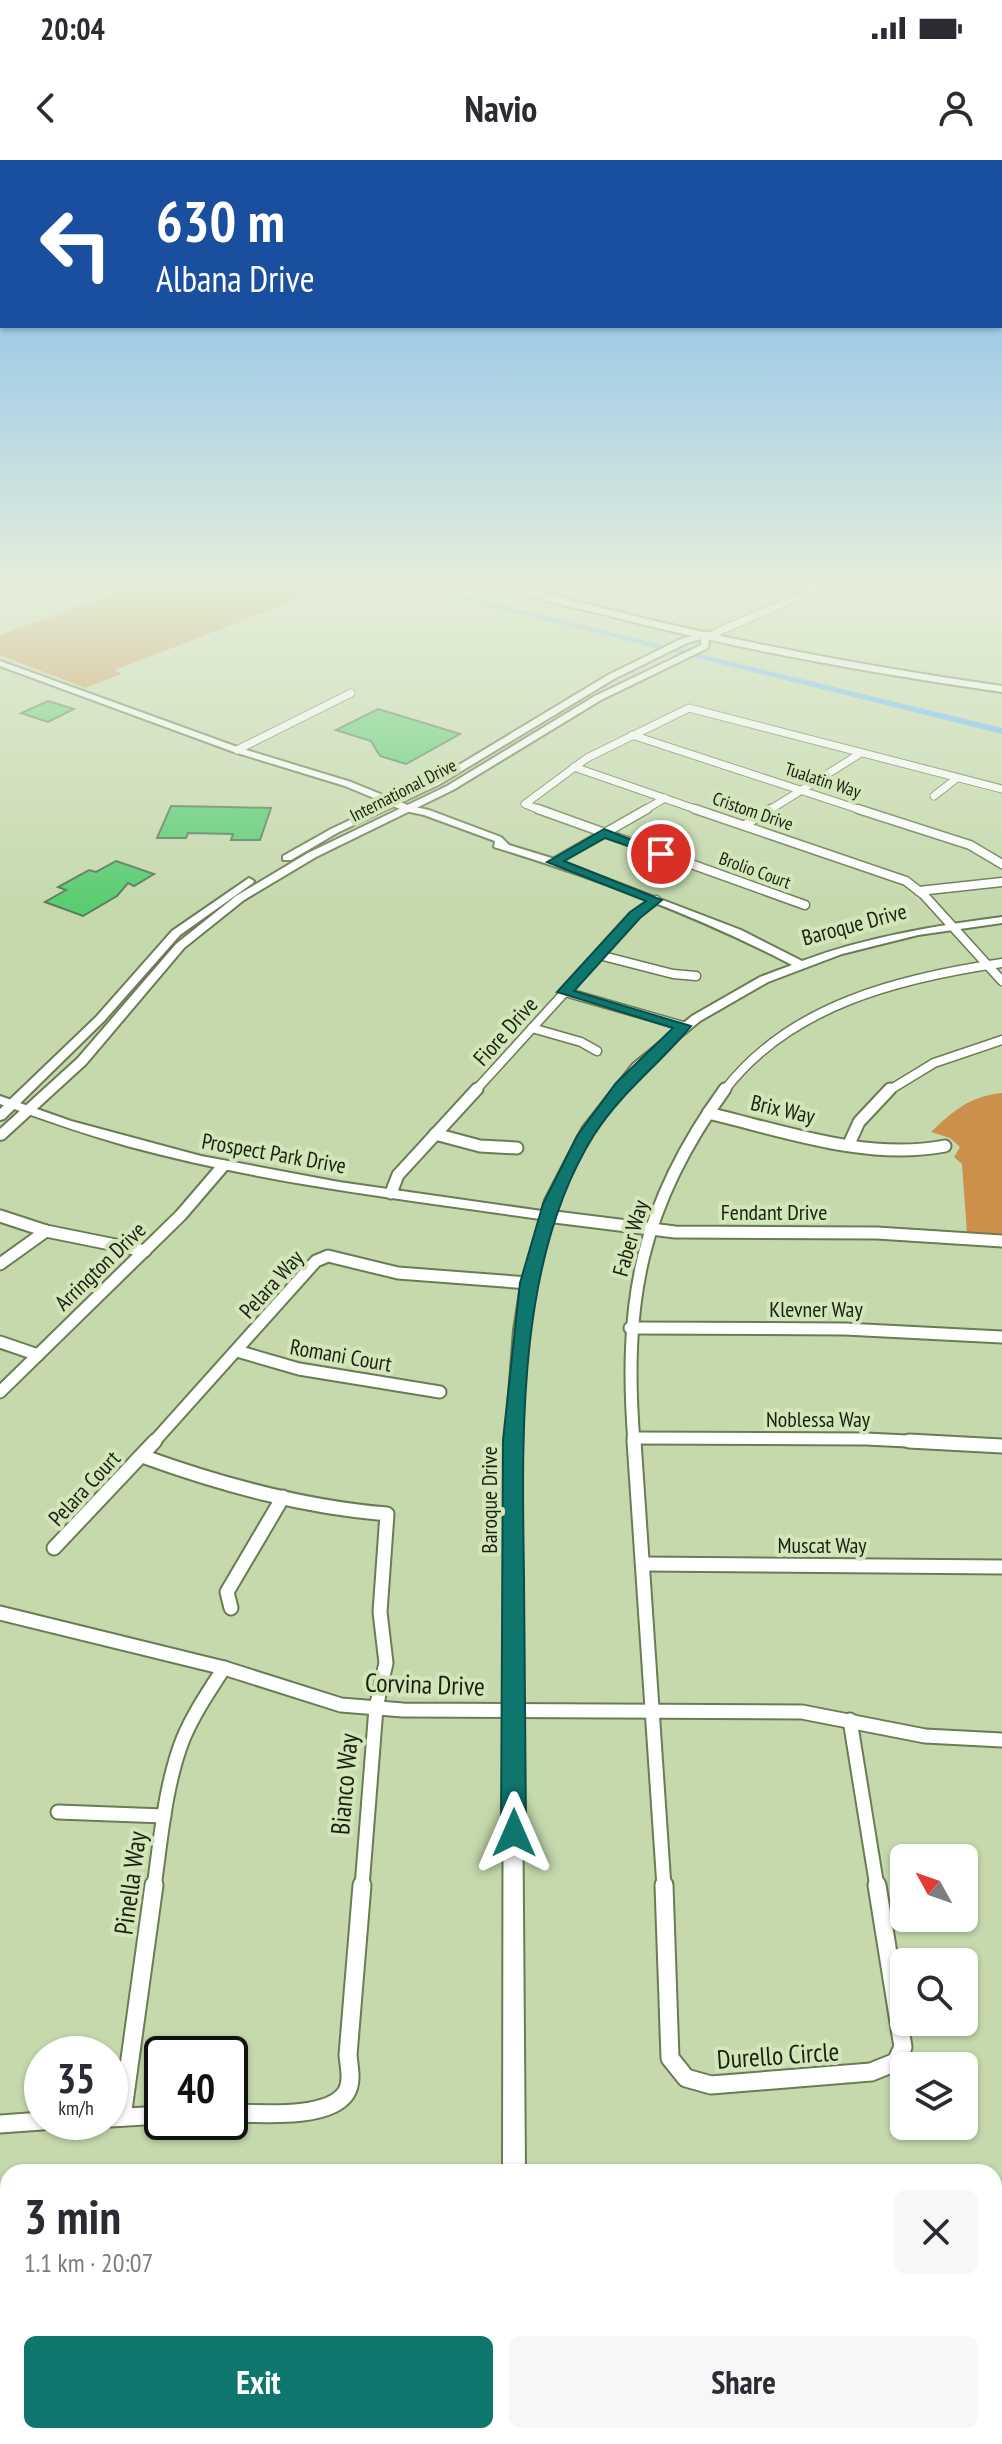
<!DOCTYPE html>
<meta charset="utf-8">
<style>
body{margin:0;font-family:"PT Sans Narrow",sans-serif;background:#f7f7f7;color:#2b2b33;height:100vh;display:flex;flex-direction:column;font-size:30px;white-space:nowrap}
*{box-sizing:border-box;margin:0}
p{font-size:26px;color:#7c7c81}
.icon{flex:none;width:44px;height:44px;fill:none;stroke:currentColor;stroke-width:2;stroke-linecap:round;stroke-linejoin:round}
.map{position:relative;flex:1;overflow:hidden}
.sheet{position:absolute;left:0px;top:2004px;width:1002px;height:280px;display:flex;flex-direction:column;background:#fff;border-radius:24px 24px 0 0;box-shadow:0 2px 6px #0004}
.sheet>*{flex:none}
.banner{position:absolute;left:0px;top:0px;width:1002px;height:168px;box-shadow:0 2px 6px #0004;background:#1a4fa0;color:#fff;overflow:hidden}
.needle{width:52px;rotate:310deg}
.tools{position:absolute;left:890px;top:1684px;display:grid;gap:16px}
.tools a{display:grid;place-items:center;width:88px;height:88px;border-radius:12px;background:#fff;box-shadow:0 2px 6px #0004;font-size:40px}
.speed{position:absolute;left:24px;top:1876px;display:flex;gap:16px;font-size:40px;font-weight:700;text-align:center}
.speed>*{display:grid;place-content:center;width:104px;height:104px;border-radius:50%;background:#fff;box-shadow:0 2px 6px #0004;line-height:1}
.speed small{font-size:20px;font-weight:400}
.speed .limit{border:4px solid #111;border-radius:12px;background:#fff;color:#111}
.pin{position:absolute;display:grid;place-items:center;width:68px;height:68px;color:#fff;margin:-34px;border:4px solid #fff;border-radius:50%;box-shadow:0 2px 8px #0007}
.me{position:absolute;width:88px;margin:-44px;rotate:0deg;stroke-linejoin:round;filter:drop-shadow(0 0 6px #0008)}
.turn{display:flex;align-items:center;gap:28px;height:168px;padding:0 24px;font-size:36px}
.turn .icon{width:104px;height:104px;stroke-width:2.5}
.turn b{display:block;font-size:56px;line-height:68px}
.round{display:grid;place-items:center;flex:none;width:84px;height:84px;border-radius:12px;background:#f7f7f7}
.headline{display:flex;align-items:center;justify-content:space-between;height:136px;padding:0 24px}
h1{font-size:48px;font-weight:600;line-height:60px}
.cta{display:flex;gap:16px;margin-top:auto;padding:16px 24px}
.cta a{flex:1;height:92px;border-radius:12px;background:#0f766e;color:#fff;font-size:32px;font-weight:600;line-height:92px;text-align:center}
.cta a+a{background:#f7f7f7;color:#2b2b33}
.status{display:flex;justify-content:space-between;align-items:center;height:56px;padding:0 40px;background:#fff;direction:ltr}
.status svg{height:22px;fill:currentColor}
header{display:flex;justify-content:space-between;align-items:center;height:104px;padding:0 24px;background:#fff;font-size:36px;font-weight:600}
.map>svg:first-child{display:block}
</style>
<div class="status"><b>20:04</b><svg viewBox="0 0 49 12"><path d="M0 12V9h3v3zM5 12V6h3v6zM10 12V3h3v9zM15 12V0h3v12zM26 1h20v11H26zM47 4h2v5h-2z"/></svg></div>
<header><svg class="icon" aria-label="back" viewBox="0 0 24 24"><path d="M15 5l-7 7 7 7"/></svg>Navio<svg class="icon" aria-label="person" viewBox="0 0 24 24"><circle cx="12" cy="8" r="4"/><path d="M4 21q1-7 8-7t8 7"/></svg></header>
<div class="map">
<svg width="1002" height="2284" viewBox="0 0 1002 2284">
<rect width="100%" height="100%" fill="#c5d9ad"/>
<g fill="#cc904c">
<path d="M131,427H330L115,510L121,514L85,528L0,495V475Z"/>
<path d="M1002,933V1076L967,1073L962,1004L954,997L960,987L950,978L931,972C953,951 970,936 1002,933Z"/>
</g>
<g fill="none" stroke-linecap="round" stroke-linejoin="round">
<path fill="#65b6ff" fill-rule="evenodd" d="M412,427H426L1002,568V574Z"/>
</g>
<g fill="#5acc71" stroke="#587c5d" stroke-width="2">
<path d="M48,541L74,549L48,562L21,553Z"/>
<path d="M378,549L408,558L460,574L406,604L380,596L371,581L336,570Z"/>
<path d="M171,646L227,647L271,648L260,680H231L233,674L188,673L186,678H157Z"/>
<path d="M116,701L154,714L134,726L128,723L117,736L83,756L45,742L66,730L58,727L89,710L96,712Z"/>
</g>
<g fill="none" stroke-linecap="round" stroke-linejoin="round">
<g stroke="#6a7c54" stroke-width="9">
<g id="minor-far4">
<path d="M717,472L822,427"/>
<path d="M632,575L864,651"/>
<path d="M237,590L351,533"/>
<path d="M574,607L701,651"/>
<path d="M934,636L957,618"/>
<path d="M543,651L525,644L587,598L689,548L1002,629"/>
<path d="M643,651L665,638"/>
<path d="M768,651L861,593"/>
</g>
</g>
<g stroke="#6a7c54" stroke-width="11">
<g id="minor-far3">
<path d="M538,649L805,745"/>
<path d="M695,649L906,721L924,735L1002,821"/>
<path d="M858,649L970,685L1002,704"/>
<path d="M745,665L771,649"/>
<path d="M554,702L647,649"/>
<path d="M919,731L1002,722"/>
<path d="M599,795L673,814L696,816"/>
<path d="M565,832L683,866"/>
<path d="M532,868L581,882L597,891"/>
<path d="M475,931L635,755L656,740"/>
<path d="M724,931C789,845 900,818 1002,803"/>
<path d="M888,931L934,903L1002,880"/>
</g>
</g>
<g stroke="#6a7c54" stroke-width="15">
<g id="minor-far2">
<path d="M708,953C784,971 866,1001 945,986"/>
<path d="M435,974L480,986L517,988"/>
<path d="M849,984L859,962L890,929"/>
<path d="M391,1033L398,1015L477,929"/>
<path d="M0,1056L46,1071L145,1091"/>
<path d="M547,1056L675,1072L877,1073L1002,1081"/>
<path d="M0,1104L46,1071"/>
<path d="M630,1168L845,1169L1002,1177"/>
<path d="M0,1182L38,1195"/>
<path d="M237,1191L299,1209L440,1232"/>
<path d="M0,1232L181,1055L223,1006"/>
<path d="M633,1278L866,1279L948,1283"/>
<path d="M153,1283L316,1101L328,1096L398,1113L529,1123"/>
<path d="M634,1283C623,1142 640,1046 725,929"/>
</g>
</g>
<g stroke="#6a7c54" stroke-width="17">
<g id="minor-far1">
<path d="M634,1281L664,1727"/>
<path d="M909,1281L1002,1286"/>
<path d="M142,1296C222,1325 302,1347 387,1354L380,1452L386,1503L376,1548L362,1727"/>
<path d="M54,1388L155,1281"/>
<path d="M643,1404L1002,1407"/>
<path d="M231,1448L227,1432L283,1337"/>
<path d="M0,1453L224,1508L341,1545L403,1550L802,1552L925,1576L1002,1580"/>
<path d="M850,1560L877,1727"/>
<path d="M58,1652L164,1656"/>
<path d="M154,1727C161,1678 165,1625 183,1579C194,1553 209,1531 224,1508"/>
</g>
</g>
<g stroke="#6a7c54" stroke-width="21">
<g id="minor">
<path d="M664,1725L670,1898L686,1918L711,1925L871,1912L896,1902L903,1887L877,1725"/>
<path d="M230,1953C259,1953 328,1960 346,1933C353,1922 349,1907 348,1895L362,1725"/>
<path d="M122,1957L154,1725"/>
<path d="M110,1958L162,1955"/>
<path d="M0,1964L42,1961"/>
<path d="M366,2276V2284"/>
<path d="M508,2276V2284"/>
<path d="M535,2276V2284"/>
<path d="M638,2276V2284"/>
<path d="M774,2276L775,2284"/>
<path d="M946,2276L947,2284"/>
</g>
</g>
<g stroke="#6a7c54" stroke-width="4">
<g id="tertiary">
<path d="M0,501L240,588L351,622L410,646L429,650L501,677L509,685L558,700L741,770L802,801C866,777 934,766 1002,757V763L918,775L842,794L768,822L700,861L642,909L595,968L558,1040L535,1125L528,1170L522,1260L520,1351L525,2012H503L504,1351L507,1260L514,1170L521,1125L540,1059C402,1039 262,1023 127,986C84,974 42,959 0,944V936L71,961L201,996L339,1022L542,1051L545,1040L583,967L633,904L692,856L760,817L792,805C698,756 596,718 494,687L495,681L424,655L405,651L345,626L234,592L0,506Z"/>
<rect x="994" y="2074" width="8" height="22"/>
<rect x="994" y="2111" width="8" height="22"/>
<path d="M8,2129V2151L0,2152V2130Z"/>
<rect x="0" y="2173" width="8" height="24"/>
</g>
</g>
<g stroke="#6a7c54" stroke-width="4">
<g id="secondary">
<path d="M717,470L721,472L709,477L708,488L601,540L453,630L316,697L244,740L184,788L86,904L4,979L0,980V969L78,898L176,784L236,736L308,693L447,626L595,536L701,485V479L687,483L614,519L440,624L337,673L291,700H283V696L331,669L434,620L608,515L681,479Z"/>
<path d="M249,718L254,721L253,723L180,775L104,861L4,959L0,960V949L96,857L172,771Z"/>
</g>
</g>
<g stroke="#6a7c54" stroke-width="4">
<path id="primary" d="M509,427H523C681,471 840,503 1002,526V532C871,513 741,490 614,457C584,449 534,441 509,427Z"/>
</g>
<use href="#minor-far4" stroke="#fff" stroke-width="7"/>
<use href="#minor-far3" stroke="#fff" stroke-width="8"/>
<use href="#minor-far2" stroke="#fff" stroke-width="11"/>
<use href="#minor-far1" stroke="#fff" stroke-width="13"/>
<use href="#minor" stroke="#fff" stroke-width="17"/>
<use href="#tertiary" fill="#fff" fill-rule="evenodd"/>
<use href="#secondary" fill="#fff" fill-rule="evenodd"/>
<use href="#primary" fill="#fff" fill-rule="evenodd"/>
</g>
<linearGradient id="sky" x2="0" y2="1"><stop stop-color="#73b5f1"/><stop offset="0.57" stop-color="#e5eeda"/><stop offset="1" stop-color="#e5eeda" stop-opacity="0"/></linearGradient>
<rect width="1002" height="747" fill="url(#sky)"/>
<path fill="#0f766e" stroke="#0a4d48" stroke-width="2" d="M604,669L668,694L657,696L605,678L564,701L662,740L640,758L574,831L691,866C659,905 623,930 594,975C516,1099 522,1277 524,1418C524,1503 525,1588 526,1673L522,1681L514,1684L505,1681L501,1673L503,1280L520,1123L543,1044L577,976L616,923L673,868L557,832L630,752L646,741L547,702Z"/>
<g text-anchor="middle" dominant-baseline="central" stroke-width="8" stroke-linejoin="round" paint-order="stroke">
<g font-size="18" fill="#1a2111" stroke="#d2e6ba">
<text transform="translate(823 620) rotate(18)">Tualatin Way</text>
<text transform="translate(403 630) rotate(-27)">International Drive</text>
<text transform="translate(753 651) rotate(19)">Cristom Drive</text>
<text transform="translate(755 710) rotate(20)">Brolio Court</text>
</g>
<g font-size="22" fill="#1a2111" stroke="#d2e6ba">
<text transform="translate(854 764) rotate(-15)">Baroque Drive</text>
<text transform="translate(505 871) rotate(-48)">Fiore Drive</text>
<text transform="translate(783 949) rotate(13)">Brix Way</text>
<text transform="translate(274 993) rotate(10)">Prospect Park Drive</text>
<text x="774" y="1052">Fendant Drive</text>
<text transform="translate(630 1078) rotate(-74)">Faber Way</text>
<text transform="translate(100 1106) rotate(-44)">Arrington Drive</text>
<text transform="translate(271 1124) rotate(-48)">Pelara Way</text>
<text x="816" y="1149">Klevner Way</text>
<text transform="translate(341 1195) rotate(10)">Romani Court</text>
<text x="818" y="1259">Noblessa Way</text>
<text transform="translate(84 1328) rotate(-47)">Pelara Court</text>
<text transform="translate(489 1340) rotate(-90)">Baroque Drive</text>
<text x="822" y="1385">Muscat Way</text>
</g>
<g font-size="26" fill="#1a2111" stroke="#d2e6ba">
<text transform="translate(425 1524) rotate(2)">Corvina Drive</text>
<text transform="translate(344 1624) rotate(-85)">Bianco Way</text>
<text transform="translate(130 1723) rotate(-82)">Pinella Way</text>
<text transform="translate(778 1895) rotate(-4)">Durello Circle</text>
</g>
</g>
</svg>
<div class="tools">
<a><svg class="needle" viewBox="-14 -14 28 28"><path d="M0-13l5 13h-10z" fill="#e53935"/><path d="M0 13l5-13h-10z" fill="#7c7c81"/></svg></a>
<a><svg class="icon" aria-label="search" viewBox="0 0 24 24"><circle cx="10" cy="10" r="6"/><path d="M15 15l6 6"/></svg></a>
<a><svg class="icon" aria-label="layers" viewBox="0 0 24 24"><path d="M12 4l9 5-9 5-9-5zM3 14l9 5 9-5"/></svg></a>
</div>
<div class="speed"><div>35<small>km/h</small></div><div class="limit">40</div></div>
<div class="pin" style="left:661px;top:694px;background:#d93025"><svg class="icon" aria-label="arrive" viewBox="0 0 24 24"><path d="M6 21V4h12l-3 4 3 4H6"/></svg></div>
<svg class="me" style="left:514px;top:1673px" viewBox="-20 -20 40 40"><path d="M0-17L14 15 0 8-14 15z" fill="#0f766e" stroke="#fff" stroke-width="4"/></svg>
<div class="banner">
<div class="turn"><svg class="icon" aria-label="left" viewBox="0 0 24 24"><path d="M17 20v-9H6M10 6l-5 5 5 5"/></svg><div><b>630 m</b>Albana Drive</div></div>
</div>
<section class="sheet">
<div class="headline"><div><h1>3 min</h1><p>1.1 km · 20:07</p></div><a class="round"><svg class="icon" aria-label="close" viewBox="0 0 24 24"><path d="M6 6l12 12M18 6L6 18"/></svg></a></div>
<div class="cta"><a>Exit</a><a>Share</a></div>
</section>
</div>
